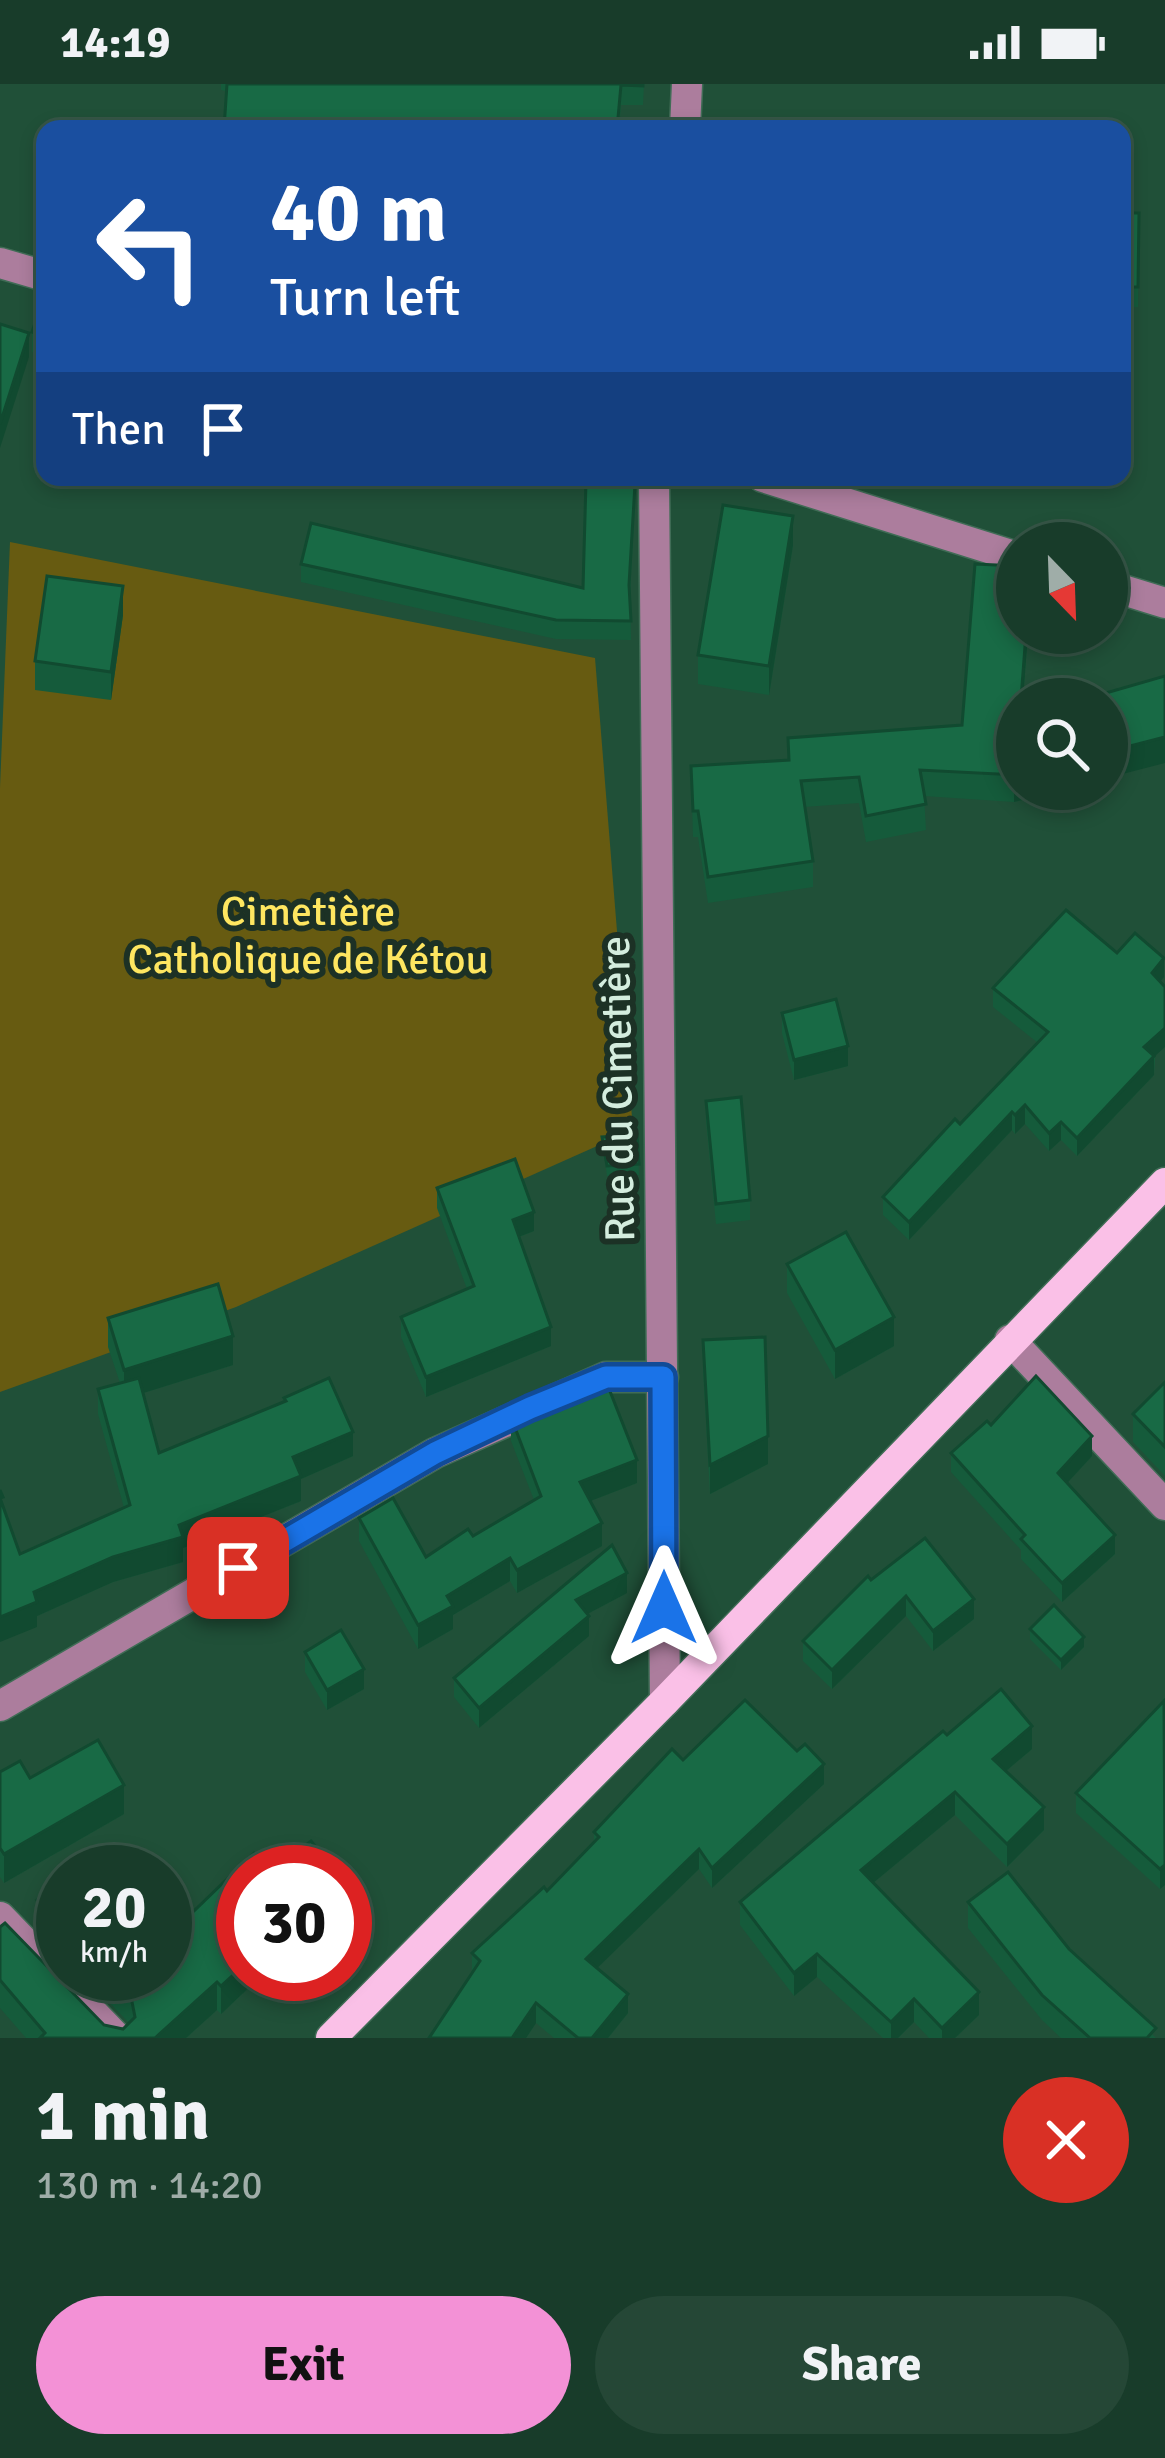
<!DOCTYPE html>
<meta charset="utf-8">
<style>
body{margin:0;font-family:Signika,sans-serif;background:#254736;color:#f1f3f6;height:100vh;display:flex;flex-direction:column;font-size:45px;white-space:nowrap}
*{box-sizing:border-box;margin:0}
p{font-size:39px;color:#9fada8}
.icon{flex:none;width:66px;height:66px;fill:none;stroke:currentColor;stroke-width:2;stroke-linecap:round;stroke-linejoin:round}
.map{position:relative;height:1954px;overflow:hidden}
.drawer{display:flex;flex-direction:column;background:#183c2a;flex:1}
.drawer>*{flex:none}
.guide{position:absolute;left:36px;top:36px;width:1095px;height:366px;border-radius:24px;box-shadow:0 6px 18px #0003,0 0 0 3px #365647;background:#1a4fa0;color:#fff;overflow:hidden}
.needle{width:78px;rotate:157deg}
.buttons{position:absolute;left:996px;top:438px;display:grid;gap:24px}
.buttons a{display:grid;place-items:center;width:132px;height:132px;border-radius:50%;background:#183c2a;box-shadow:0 6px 18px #0003,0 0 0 3px #365647;font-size:60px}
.speed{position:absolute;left:36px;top:1761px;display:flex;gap:24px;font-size:60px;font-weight:700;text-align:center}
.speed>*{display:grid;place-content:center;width:156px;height:156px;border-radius:50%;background:#183c2a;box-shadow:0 6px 18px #0003,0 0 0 3px #365647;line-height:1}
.speed small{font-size:30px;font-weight:400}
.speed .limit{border:18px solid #d22;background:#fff;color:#111}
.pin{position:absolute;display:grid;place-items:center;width:102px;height:102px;color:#fff;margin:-51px;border-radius:24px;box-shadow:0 6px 18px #0006}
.me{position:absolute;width:132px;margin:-66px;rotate:0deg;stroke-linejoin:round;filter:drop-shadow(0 0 9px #0008)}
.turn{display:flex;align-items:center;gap:42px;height:252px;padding:0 36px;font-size:54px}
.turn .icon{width:156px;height:156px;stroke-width:2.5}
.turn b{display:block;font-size:84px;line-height:102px}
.then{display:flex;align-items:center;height:114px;padding:0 36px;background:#0003;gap:24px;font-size:45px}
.round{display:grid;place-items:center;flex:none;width:126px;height:126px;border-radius:63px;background:#254736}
.summary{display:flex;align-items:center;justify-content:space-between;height:204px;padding:0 36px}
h1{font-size:72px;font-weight:700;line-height:90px}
.cta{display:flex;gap:24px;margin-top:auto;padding:24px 36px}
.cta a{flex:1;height:138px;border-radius:72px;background:#f391d6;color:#111;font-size:48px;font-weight:700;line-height:138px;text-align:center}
.cta a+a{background:#254736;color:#f1f3f6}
.status{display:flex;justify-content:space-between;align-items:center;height:84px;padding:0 60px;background:#183c2a;direction:ltr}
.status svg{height:33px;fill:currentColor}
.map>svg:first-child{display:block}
</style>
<div class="status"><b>14:19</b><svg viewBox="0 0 49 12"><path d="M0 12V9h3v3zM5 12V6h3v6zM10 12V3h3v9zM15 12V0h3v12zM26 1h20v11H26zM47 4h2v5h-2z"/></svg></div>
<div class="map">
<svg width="1165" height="1954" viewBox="0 0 1165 1954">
<rect width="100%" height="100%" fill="#205038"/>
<path fill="#675b11" d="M10,458L595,574L633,1046L236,1223L0,1308V704Z"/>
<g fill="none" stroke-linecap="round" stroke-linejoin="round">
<g stroke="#406c56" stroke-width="33">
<g id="minor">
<path d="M685,45L687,0"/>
<path d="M0,179L45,192"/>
<path d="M654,393L665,1617"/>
<path d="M763,393L1017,473"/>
<path d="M1107,501L1165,519"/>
<path d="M1010,1256L1165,1421"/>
<path d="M0,1622L435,1369L606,1293H663"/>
<path d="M0,1833L117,1954"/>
</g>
</g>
<g stroke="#406c56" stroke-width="33">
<path id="major" d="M331,1954L665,1617L1165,1099"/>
</g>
<use href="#minor" stroke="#ac7d9d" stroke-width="30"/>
<use href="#major" stroke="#fac0e7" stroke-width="30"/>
</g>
<g fill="#155b3b">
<path d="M221,0H644L643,21H621L619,45H224L226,7L221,6Z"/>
<path d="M1122,129H1139L1138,223H1122Z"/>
<path d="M45,218V272L32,268V248Z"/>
<path d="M86,393H146L144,405Z"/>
<path d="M635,418L630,511L631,556L556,555L301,498V480L583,504Z"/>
<path d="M793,461L769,611L698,600V571Z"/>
<path d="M123,531L111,616L35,606V577Z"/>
<path d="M1017,549H1028L1023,615H1017V705H1065L1014,718L924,712L926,746L866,758L859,719L804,723L813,777V803L708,819L698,753H693L691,682L788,676V654L962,641Z"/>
<path d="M1117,869L1164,893L1160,898L1154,991L1077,1072L1061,1056L1049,1067L1025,1040L1015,1050L1012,1046L909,1156L883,1131V1113L960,1040L1038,959L993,923V904Z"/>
<path d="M782,929L848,982L794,996L782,949Z"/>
<path d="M706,1017L750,1116V1136L716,1140L706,1037Z"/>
<path d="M637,1051L639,1091L607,1092L602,1053Z"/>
<path d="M437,1104L534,1147L519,1153L551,1262L426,1313L401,1253V1233L467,1205L437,1124Z"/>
<path d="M787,1180L894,1262L835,1295L787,1209Z"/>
<path d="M108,1234L233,1281L143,1309L159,1369L284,1318V1314L353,1372L301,1395V1417L183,1464V1478L113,1498L37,1532V1543L3,1422L20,1470L124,1424L98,1330V1305L120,1299L108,1263Z"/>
<path d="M703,1256L768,1380L710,1410L703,1285Z"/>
<path d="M1165,1298V1392L1133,1358V1330Z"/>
<path d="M511,1333L637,1399L590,1417L602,1462L517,1509L510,1497L453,1531V1545L418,1565L359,1457V1434L426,1473L473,1452L534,1416L511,1357Z"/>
<path d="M991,1341L1092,1372L1067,1399L1115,1470L1062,1518L1021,1475V1466L951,1388V1369Z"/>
<path d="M871,1496L974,1535L933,1567L906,1532L832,1605L803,1577V1557Z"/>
<path d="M627,1509L587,1530L589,1552L479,1644L454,1613V1594Z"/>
<path d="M1030,1545L1084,1563L1061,1586L1030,1555Z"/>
<path d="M305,1568L364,1605L327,1626L305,1588Z"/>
<path d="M1165,1618V1801L1160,1805L1076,1729V1709Z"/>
<path d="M947,1651L1032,1665L1006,1687L1044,1746L1007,1783L955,1731L873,1799L979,1931L955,1954H929L914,1938L898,1954H883L817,1893L794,1912L740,1841V1818Z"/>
<path d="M683,1676L824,1700L712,1804L699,1785L597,1884L628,1929L608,1954H554L536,1939L526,1954H429L472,1889V1869L547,1807L594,1758V1748Z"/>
<path d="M0,1688L30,1694L124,1730L4,1799L0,1793Z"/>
<path d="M63,1790V1870L37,1843V1816Z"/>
<path d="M968,1818L1069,1865L1156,1954H1061L1042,1936L968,1844Z"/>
<path d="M0,1843L104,1941L123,1945L129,1939L82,1890H263L221,1930L217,1926L186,1954H26L0,1924Z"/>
</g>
<g fill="#114a30">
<path d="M29,249V273L0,364V340Z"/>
<path d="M793,432V461L769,611V582Z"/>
<path d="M123,502V531L111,616V588Z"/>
<path d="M1026,549H1028L1023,615H1021Z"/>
<path d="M1165,653V679L1107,694V668Z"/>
<path d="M1017,691V705H1065L1014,718V692Z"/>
<path d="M1164,874V893L1152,907V889Z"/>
<path d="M1165,944V963L1154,973V991L1077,1072V1054L1144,963Z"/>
<path d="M848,962V982L794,996V976Z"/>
<path d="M1025,1021V1040L1015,1050V1031Z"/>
<path d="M1012,1028V1046L909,1156V1138Z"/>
<path d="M1061,1038V1056L1049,1067V1049Z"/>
<path d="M534,1128V1147L513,1155V1136Z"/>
<path d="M894,1233V1262L835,1295V1266Z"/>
<path d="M551,1243V1262L426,1313V1293Z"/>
<path d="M233,1252V1281L124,1315V1286Z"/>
<path d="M353,1348V1372L301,1395V1417L183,1464V1478L113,1498L37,1532V1543L0,1558V1533L34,1508L293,1373Z"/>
<path d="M768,1352V1380L710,1410V1381Z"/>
<path d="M1092,1352V1372L1058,1409V1389Z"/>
<path d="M637,1376V1399L580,1421V1398Z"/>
<path d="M602,1439V1462L517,1509V1486Z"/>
<path d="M1115,1451V1470L1062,1518V1499Z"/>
<path d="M510,1474V1497L453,1531V1545L418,1565V1541L447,1512Z"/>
<path d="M627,1489V1509L576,1536V1516Z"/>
<path d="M906,1512V1532L832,1605V1586Z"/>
<path d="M974,1515V1535L933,1567V1547Z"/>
<path d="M589,1532V1552L479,1644V1624Z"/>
<path d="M1084,1553V1563L1061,1586V1576Z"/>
<path d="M364,1585V1605L327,1626V1606Z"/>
<path d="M1032,1642V1665L993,1698V1675Z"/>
<path d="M824,1680V1700L712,1804V1784Z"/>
<path d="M124,1701V1730L4,1799V1770Z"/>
<path d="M955,1708V1731L861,1809V1786Z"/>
<path d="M1044,1723V1746L1007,1783V1760Z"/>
<path d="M699,1765V1785L586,1895V1875Z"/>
<path d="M1165,1781V1801L1160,1805V1785Z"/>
<path d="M817,1870V1893L794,1912V1889Z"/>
<path d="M243,1882V1890H263L221,1930V1902Z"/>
<path d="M217,1898V1926L186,1954H155Z"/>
<path d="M979,1908V1931L955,1954H942V1944Z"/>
<path d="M628,1910V1929L608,1954H592Z"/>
<path d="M914,1915V1938L898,1954H891V1938Z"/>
<path d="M536,1919V1939L526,1954H512Z"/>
</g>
<g fill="#186a45" stroke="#114a30" stroke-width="3">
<path d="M227,0H643V2L621,1L617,45H224Z"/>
<path d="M1122,129H1139L1138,203H1122Z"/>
<path d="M42,218H45V252L32,248Z"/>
<path d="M0,240L29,249L0,340Z"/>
<path d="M586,397L635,400L629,501L631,537L556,536L301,480L311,439L583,504Z"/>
<path d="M723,421L793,432L769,582L698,571Z"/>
<path d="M975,480L1017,482V549H1026L1021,615H1017V691L920,686L926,720L866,732L859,693L801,697L813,777L708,793L698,727H693L691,682L789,676L788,654L962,641Z"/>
<path d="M47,492L123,502L111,588L35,577Z"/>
<path d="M1165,592V653L1107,668V615H1085Z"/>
<path d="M1066,826L1117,869L1135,849L1164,874L1152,889L1165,903V944L1144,963L1154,972L1077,1054L1061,1038L1049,1049L1025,1021L1015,1031L1012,1028L909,1138L883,1113L955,1035L960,1040L1048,948L993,904Z"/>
<path d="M836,915L848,962L794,976L782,929Z"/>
<path d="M741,1013L750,1116L716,1120L706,1017Z"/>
<path d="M637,1051L639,1080L607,1082L602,1053Z"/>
<path d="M515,1075L534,1128L513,1136L551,1243L426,1293L401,1233L474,1202L437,1104Z"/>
<path d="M846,1148L894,1233L835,1266L787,1180Z"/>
<path d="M218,1200L233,1252L124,1286L108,1234Z"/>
<path d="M765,1253L768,1352L710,1381L703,1256Z"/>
<path d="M604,1292L637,1376L580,1398L602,1439L517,1486L510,1474L447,1512L453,1522L418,1541L359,1434L393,1414L426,1473L468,1445L473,1452L541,1412L511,1333Z"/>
<path d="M1036,1292L1092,1352L1058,1389L1115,1451L1062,1499L1021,1455L1025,1451L951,1369L987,1337L991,1341Z"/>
<path d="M139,1294L159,1369L286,1317L284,1314L329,1294L353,1348L293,1373L301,1392L179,1441L183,1453L113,1473L34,1508L37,1518L0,1533V1406L3,1413L0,1414L20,1470L130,1421L98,1305Z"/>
<path d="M1165,1298V1363L1133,1330Z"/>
<path d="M925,1454L974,1515L933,1547L906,1512L832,1586L803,1557L868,1492L871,1496Z"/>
<path d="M612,1461L627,1489L576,1516L589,1532L479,1624L454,1594Z"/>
<path d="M1054,1521L1084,1553L1061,1576L1030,1545Z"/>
<path d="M341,1546L364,1585L327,1606L305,1568Z"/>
<path d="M1001,1605L1032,1642L993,1675L1044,1723L1007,1760L955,1708L861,1786L979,1908L942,1944L914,1915L891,1938L817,1870L794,1889L740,1818L943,1647L947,1651Z"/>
<path d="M745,1616L797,1667L805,1660L824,1680L712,1784L699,1765L586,1875L628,1910L592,1954H578L536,1919L512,1954H429L480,1877L472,1869L544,1803L547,1807L599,1753L594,1748L672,1665L683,1676Z"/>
<path d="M1164,1617L1165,1781L1160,1785L1076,1709Z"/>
<path d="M98,1656L124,1701L4,1770L0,1764V1688L20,1677L30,1694Z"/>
<path d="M311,1757L336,1788H243V1882L221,1902L217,1898L155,1954H40L45,1949L0,1896V1843L5,1839L104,1941L123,1945L135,1933L131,1913L109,1890H165V1855L254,1769L272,1787Z"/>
<path d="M1008,1788L1069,1865L1156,1944L1147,1954H1090L1042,1911L968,1818Z"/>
<path d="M63,1790V1843L37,1816Z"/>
</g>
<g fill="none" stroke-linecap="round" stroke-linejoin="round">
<g stroke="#114b97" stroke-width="30">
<path id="route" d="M238,1484L435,1369L530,1324L606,1293H663L664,1524"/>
</g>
<use href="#route" stroke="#1a73e8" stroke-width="21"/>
</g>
<g text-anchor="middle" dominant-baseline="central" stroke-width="12" stroke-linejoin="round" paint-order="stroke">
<g font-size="42" fill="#fee660" stroke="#1c3125">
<text x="308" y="827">Cimetière<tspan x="308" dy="48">Catholique de Kétou</tspan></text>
</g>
<g font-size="42" fill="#d4edde" stroke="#1c3125">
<text transform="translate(618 1005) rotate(-91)">Rue du Cimetière</text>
</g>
</g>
</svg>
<div class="buttons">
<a><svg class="needle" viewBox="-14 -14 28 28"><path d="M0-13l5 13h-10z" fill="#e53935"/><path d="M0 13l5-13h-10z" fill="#9fada8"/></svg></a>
<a><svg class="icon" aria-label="search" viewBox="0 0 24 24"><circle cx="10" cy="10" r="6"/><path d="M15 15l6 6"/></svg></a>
</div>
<div class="speed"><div>20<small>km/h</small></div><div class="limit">30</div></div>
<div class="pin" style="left:238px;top:1484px;background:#d93025"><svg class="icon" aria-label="arrive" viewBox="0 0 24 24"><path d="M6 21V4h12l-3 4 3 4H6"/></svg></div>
<svg class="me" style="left:664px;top:1524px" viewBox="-20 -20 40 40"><path d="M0-17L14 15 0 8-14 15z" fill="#1a73e8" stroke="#fff" stroke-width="4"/></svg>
<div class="guide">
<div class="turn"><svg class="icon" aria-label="left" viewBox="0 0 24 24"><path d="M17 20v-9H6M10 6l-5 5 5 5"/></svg><div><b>40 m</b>Turn left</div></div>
<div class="then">Then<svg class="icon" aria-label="arrive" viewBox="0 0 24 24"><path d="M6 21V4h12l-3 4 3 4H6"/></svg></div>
</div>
</div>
<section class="drawer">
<div class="summary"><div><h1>1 min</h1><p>130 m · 14:20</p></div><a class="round" style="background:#d93025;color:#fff"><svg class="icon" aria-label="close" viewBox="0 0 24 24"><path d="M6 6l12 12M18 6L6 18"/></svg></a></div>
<div class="cta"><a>Exit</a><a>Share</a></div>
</section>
